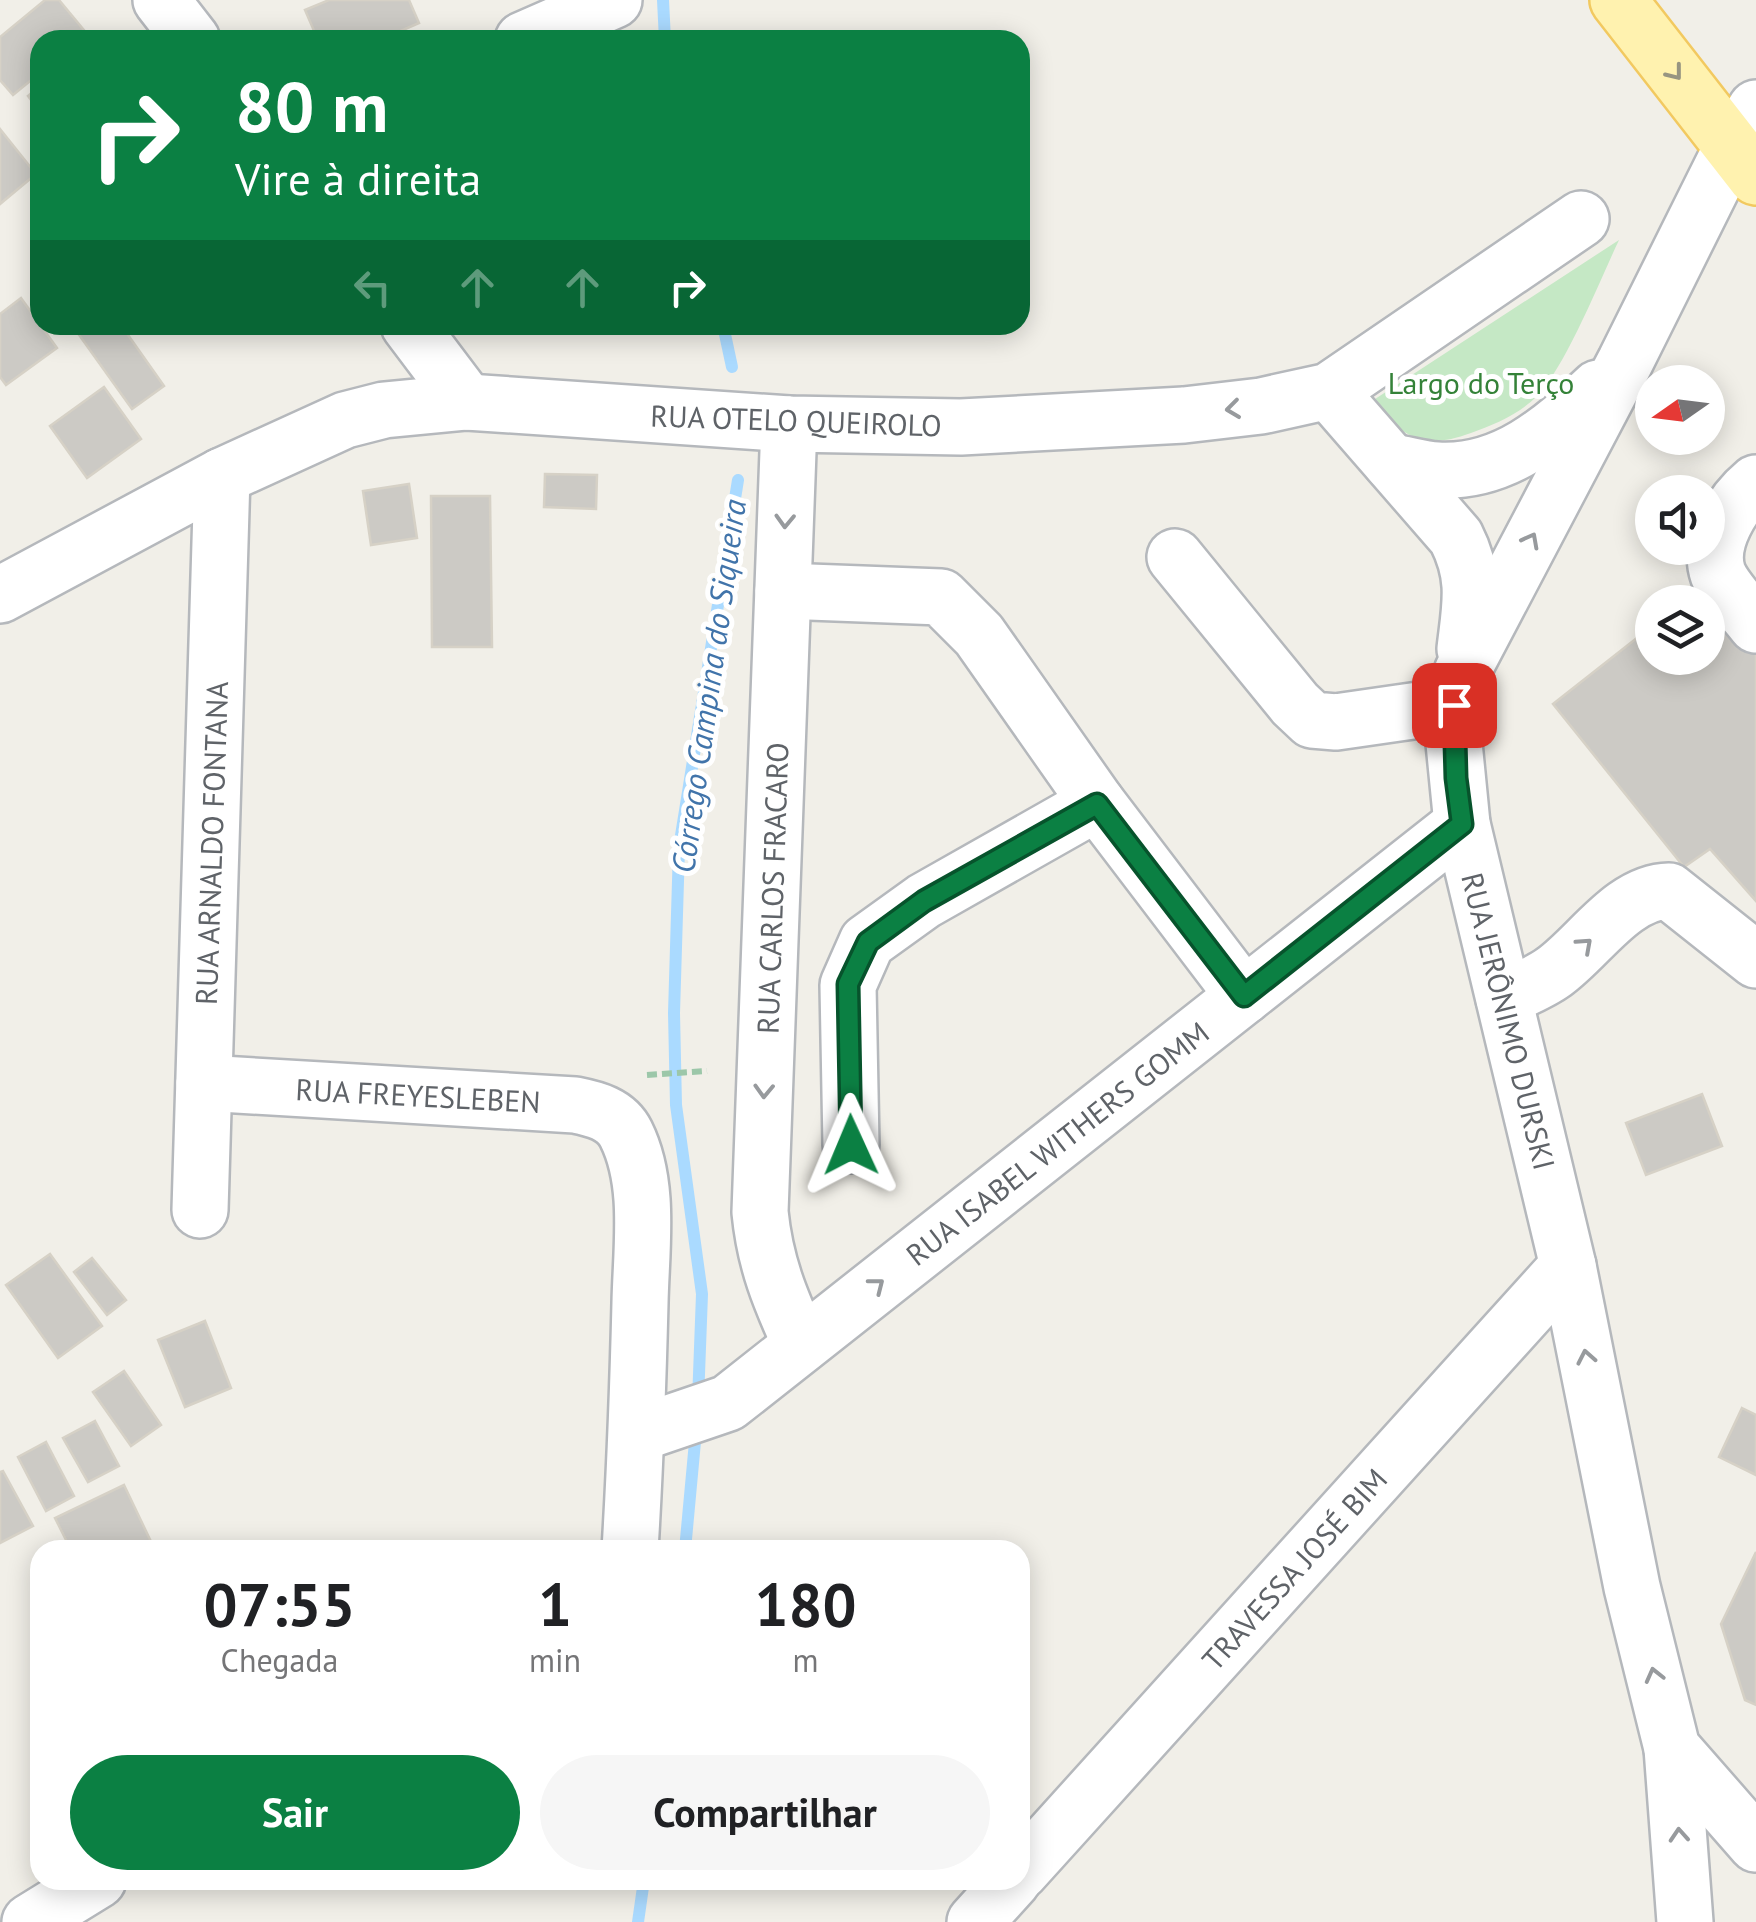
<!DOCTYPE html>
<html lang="pt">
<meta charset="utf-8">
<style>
body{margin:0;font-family:"PT Sans",sans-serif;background:#f6f6f6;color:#202124;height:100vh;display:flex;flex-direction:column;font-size:38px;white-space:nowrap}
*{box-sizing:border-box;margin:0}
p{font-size:32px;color:#757577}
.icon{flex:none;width:55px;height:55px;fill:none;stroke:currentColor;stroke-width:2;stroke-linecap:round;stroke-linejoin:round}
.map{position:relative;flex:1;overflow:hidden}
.details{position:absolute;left:30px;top:1540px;width:1000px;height:350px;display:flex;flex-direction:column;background:#fff;border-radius:30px;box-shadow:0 5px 25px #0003}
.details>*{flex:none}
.hud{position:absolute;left:30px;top:30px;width:1000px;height:305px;border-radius:30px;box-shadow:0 5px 25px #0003;background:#0b8043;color:#fff;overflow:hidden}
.needle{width:65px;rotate:256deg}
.tools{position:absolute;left:1635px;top:365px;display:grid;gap:20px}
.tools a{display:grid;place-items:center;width:90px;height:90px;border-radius:50%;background:#fff;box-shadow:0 5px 25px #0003;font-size:50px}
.pin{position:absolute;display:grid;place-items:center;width:85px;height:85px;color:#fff;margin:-42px;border-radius:20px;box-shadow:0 5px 15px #0006}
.me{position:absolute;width:110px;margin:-55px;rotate:359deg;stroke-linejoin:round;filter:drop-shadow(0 0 8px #0008)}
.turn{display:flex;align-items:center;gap:35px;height:210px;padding:0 40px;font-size:45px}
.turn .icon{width:130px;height:130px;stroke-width:2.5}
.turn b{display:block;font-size:70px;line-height:85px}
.lanes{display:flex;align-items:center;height:95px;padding:0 40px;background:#0003;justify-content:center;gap:50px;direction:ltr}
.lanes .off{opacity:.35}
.eta{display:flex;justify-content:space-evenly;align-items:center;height:170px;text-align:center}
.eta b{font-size:60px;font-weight:800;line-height:70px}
.cta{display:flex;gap:20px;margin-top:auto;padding:20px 40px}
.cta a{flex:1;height:115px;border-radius:60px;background:#0b8043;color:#fff;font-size:40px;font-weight:800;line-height:115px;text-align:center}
.cta a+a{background:#f6f6f6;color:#202124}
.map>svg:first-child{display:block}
</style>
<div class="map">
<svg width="1756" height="1922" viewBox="0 0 1756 1922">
<rect width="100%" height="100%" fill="#f1efe8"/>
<path fill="#c5e8c5" d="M1619,240C1600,280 1566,366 1537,396C1518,415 1495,424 1471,433C1422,451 1403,437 1372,401Z"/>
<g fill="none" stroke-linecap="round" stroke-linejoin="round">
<g stroke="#aadaff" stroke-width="12">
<path d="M663,0L665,40"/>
<path d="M723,325L732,367"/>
<path d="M698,1401L702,1294L676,1105L674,1013L679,848L738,480"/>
<path d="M685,1550L696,1431"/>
<path d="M638,1922L644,1880"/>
</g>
</g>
<g fill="#cccac5" stroke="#d6d1c6" stroke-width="2.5">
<path d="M45,0H59L88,35L81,40H40V73L13,95L0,80V37Z"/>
<path d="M329,0H409L419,23L380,40H318L305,10Z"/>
<path d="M40,86V112L28,96Z"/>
<path d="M0,129L36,174L0,204Z"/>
<path d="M21,298L57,348L6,385L0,377V314Z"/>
<path d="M72,325H121L164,386L132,409Z"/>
<path d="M104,387L141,439L87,478L50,426Z"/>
<path d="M545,474L597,475L596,509L544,507Z"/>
<path d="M409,484L417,538L371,545L363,491Z"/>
<path d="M431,496H490L492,647H432Z"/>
<path d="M1700,589L1756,655V901L1710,849L1684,867L1553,704L1652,626V658H1708V602H1683Z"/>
<path d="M1702,1094L1722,1146L1646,1175L1626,1123Z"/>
<path d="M50,1254L102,1326L58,1358L6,1285Z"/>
<path d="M92,1258L126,1300L107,1315L74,1272Z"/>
<path d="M205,1321L231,1388L185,1407L158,1340Z"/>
<path d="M124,1371L161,1425L131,1446L93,1392Z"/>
<path d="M1742,1408L1756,1415V1475L1719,1457Z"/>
<path d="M95,1421L119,1466L88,1482L63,1438Z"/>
<path d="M46,1442L74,1496L46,1511L18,1457Z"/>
<path d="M3,1471L33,1526L0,1543V1472Z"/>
<path d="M124,1485L155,1550H71L55,1518Z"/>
<path d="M1756,1552V1705L1745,1700L1721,1624Z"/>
</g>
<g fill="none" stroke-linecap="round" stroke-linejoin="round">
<g stroke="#b5b8bc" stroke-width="60">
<g id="minor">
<path d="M161,0L192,40"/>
<path d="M523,40L614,0"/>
<path d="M1756,108L1732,147L1625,362L1462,672L1454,705V743L1462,824L1568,1266L1632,1587L1672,1748L1756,1844"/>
<path d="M409,325L467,402"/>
<path d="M1329,391L1456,537C1477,578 1470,606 1465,649"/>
<path d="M789,424L760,1212C765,1263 780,1299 801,1345"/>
<path d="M1391,462C1406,464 1422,469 1437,470C1504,474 1552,431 1598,388"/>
<path d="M1756,483C1733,502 1707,542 1718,574C1725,591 1745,610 1756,625"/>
<path d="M1175,557L1295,704L1312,720L1336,722L1454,705"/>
<path d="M783,591L941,597L979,635L1097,803L1244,996"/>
<path d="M0,595L222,476L345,420L384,410L467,402L789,424L961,427L1184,415L1261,406L1329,391L1581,219"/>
<path d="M1504,998C1520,990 1539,983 1554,972C1590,946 1622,892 1669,891L1756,960"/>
<path d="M204,1083L575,1105C595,1109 616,1114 626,1134C651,1184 641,1249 640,1303C638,1385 635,1467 630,1550"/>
<path d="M851,1145L848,985L867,942L924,901L1097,803"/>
<path d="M200,1210L222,476"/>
<path d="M637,1434L728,1403L1462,824"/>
<path d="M1672,1748L1685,1922"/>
<path d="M1020,1872L1568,1266"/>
<path d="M30,1922L98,1880"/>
<path d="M975,1922L1013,1880"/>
</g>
</g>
<g stroke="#f2c960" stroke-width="60">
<path id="major" d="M1618,0L1756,177"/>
</g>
<path stroke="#9cc7a9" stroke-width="6" stroke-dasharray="10 5" stroke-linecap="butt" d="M647,1075L707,1071"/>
<use href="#minor" stroke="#fff" stroke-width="55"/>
<use href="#major" stroke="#fff2af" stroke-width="55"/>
</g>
<defs><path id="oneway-chevron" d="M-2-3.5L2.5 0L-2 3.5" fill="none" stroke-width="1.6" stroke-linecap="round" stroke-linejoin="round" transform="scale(2.5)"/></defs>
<use stroke="#979581" href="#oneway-chevron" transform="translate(1675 73) rotate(52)"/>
<g stroke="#979a9d">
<use href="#oneway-chevron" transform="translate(1233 409) rotate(173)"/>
<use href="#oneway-chevron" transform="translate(785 521) rotate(92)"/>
<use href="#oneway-chevron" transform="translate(1531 540) rotate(-62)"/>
<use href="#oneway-chevron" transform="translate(1585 945) rotate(-42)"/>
<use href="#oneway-chevron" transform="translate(764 1091) rotate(92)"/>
<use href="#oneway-chevron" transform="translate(877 1285) rotate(-38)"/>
<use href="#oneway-chevron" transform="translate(1586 1357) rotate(-101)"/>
<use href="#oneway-chevron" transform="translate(1654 1675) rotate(-104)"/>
<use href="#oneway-chevron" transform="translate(1679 1835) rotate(-94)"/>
</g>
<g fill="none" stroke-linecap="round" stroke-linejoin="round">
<g stroke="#07532c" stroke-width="25">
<path id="route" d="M851,1145L848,984L868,942L924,901L1097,804L1244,996L1462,824L1456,778L1454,705"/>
</g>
<use href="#route" stroke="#0b8043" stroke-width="18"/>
</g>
<g text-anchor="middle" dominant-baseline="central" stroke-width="10" stroke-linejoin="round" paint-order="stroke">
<g font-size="30" fill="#348238" stroke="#fff">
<text x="1481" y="382">Largo do Terço</text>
</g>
<g font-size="30" fill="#5f6368" stroke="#fff">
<text transform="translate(796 420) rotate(2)">RUA OTELO QUEIROLO</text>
<text transform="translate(211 843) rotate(-88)">RUA ARNALDO FONTANA</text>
<text transform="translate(772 888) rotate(-88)">RUA CARLOS FRACARO</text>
<text transform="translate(1509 1021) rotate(76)">RUA JERÔNIMO DURSKI</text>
<text transform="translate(418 1095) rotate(3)">RUA FREYESLEBEN</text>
<text transform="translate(1057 1143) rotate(-38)">RUA ISABEL WITHERS GOMM</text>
<text transform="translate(1294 1569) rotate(-48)">TRAVESSA JOSÉ BIM</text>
</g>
<g font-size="32" font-style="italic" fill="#4174aa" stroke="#fff">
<text transform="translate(708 686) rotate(-82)">Córrego Campina do Siqueira</text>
</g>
</g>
</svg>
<div class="tools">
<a><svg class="needle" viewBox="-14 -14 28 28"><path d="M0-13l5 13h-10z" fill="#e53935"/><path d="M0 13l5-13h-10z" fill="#757577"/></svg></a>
<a><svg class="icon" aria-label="sound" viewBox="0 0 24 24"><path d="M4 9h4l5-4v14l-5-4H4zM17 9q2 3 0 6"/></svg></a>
<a><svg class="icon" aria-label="layers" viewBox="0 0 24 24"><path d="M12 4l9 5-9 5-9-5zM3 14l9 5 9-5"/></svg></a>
</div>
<div class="pin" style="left:1454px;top:705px;background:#d93025"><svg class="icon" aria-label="arrive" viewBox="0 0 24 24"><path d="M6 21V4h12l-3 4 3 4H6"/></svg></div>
<svg class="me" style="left:851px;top:1145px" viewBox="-20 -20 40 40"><path d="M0-17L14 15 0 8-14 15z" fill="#0b8043" stroke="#fff" stroke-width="4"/></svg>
<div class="hud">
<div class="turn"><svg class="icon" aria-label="right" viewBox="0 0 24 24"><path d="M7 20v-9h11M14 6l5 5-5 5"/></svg><div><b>80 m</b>Vire à direita</div></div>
<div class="lanes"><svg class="icon off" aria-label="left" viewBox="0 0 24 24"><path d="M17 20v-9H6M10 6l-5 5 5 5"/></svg><svg class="icon off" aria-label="ahead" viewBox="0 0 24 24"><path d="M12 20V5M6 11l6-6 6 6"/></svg><svg class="icon off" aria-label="ahead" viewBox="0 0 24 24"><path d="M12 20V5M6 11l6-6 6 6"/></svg><svg class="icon" aria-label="right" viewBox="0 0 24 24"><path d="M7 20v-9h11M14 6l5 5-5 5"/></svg></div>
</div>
<section class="details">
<div class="eta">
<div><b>07:55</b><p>Chegada</p></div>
<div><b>1</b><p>min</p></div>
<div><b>180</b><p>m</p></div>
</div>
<div class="cta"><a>Sair</a><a>Compartilhar</a></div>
</section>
</div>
